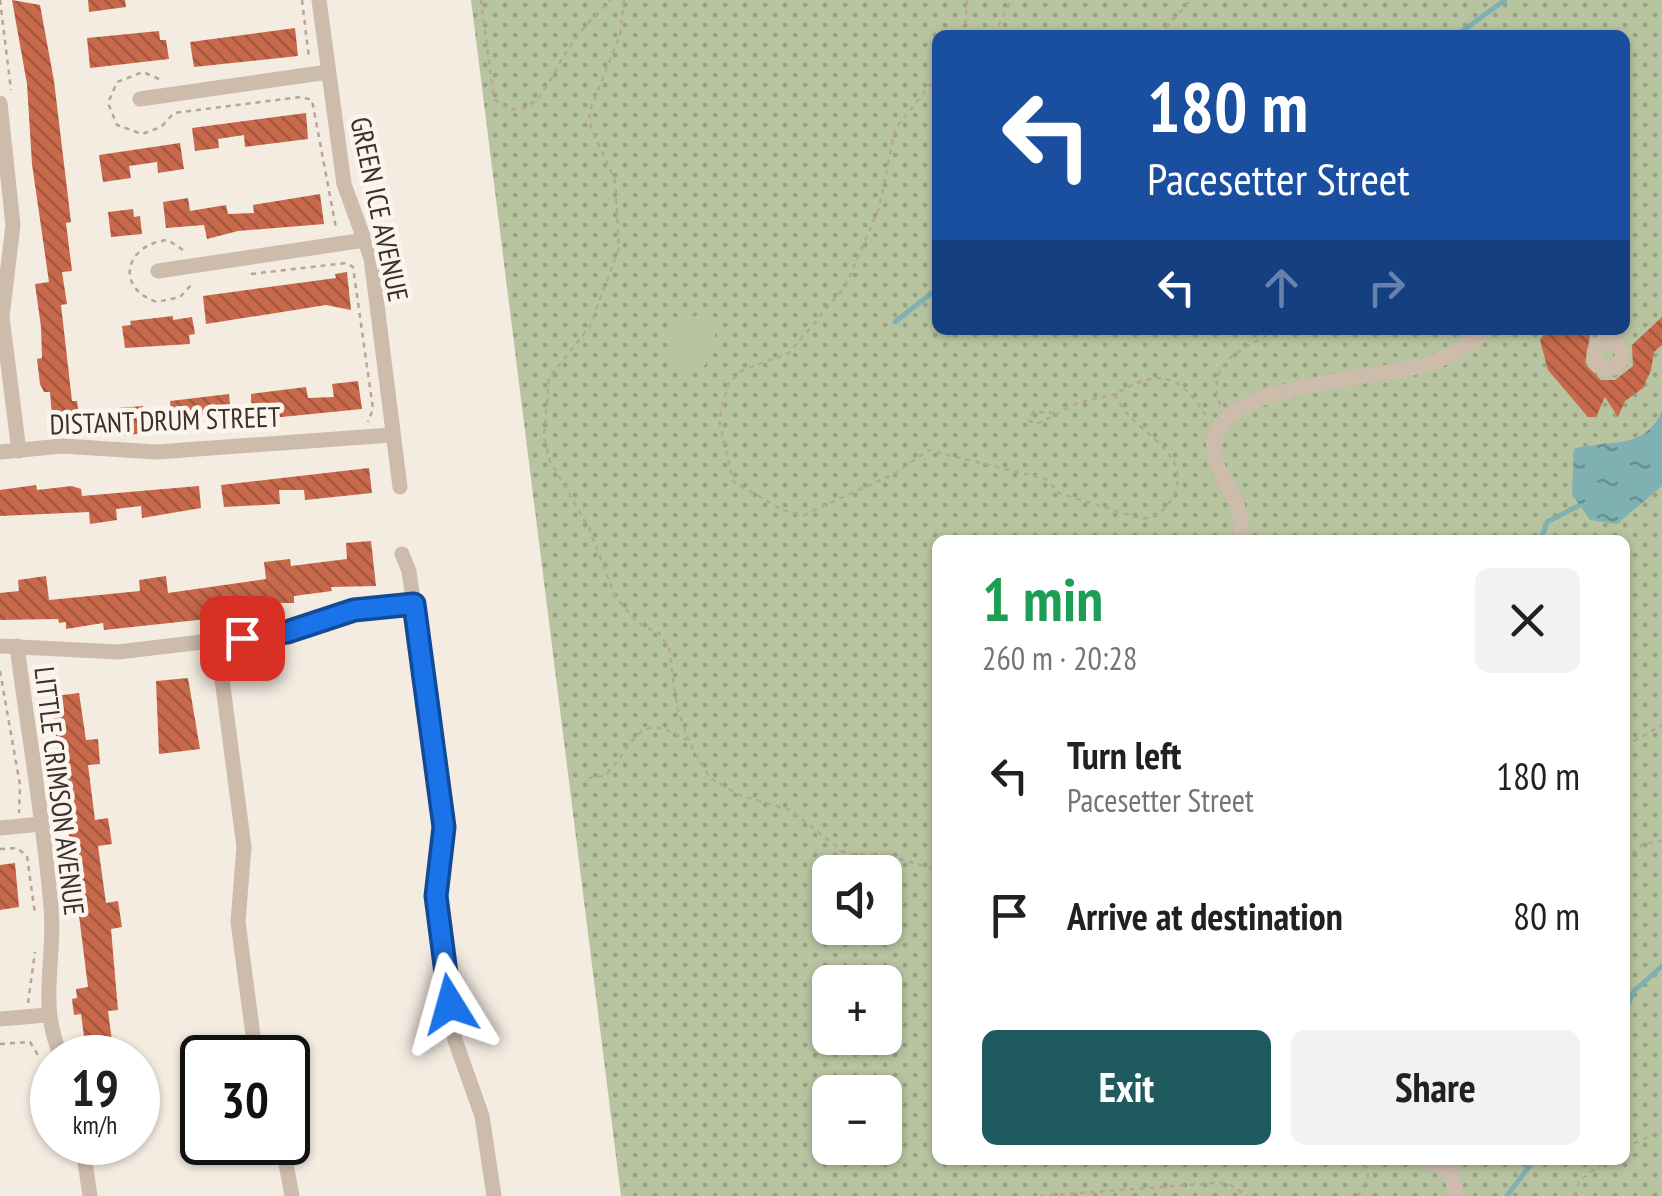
<!DOCTYPE html>
<meta charset="utf-8">
<style>
body{margin:0;font-family:"PT Sans Narrow",sans-serif;background:#f2f2f2;color:#202124;height:100vh;display:flex;flex-direction:column;font-size:38px;white-space:nowrap}
*{box-sizing:border-box;margin:0}
p{font-size:32px;color:#757577}
.icon{flex:none;width:55px;height:55px;fill:none;stroke:currentColor;stroke-width:2;stroke-linecap:round;stroke-linejoin:round}
.map{position:relative;flex:1;overflow:hidden}
.side{position:absolute;left:932px;top:535px;width:698px;height:630px;display:flex;flex-direction:column;background:#fff;border-radius:15px;box-shadow:0 2px 8px #0004}
.side>*{flex:none}
.top-card{position:absolute;left:932px;top:30px;width:698px;height:305px;border-radius:15px;box-shadow:0 2px 8px #0004;background:#1a4fa0;color:#fff;overflow:hidden}
.tools{position:absolute;left:812px;top:855px;display:grid;gap:20px}
.tools a{display:grid;place-items:center;width:90px;height:90px;border-radius:15px;background:#fff;box-shadow:0 2px 8px #0004;font-size:50px}
.speed{position:absolute;left:30px;top:1035px;display:flex;gap:20px;font-size:50px;font-weight:700;text-align:center}
.speed>*{display:grid;place-content:center;width:130px;height:130px;border-radius:50%;background:#fff;box-shadow:0 2px 8px #0004;line-height:1}
.speed small{font-size:25px;font-weight:400}
.speed .limit{border:5px solid #111;border-radius:15px;background:#fff;color:#111}
.pin{position:absolute;display:grid;place-items:center;width:85px;height:85px;color:#fff;margin:-42px;border-radius:20px;box-shadow:0 5px 15px #0006}
.me{position:absolute;width:110px;margin:-55px;rotate:352deg;stroke-linejoin:round;filter:drop-shadow(0 0 8px #0008)}
.turn{display:flex;align-items:center;gap:35px;height:210px;padding:0 50px;font-size:45px}
.turn .icon{width:130px;height:130px;stroke-width:2.5}
.turn b{display:block;font-size:70px;line-height:85px}
.lanes{display:flex;align-items:center;height:95px;padding:0 50px;background:#0003;justify-content:center;gap:50px;direction:ltr}
.lanes .off{opacity:.35}
.round{display:grid;place-items:center;flex:none;width:105px;height:105px;border-radius:15px;background:#f2f2f2}
.overview{display:flex;align-items:center;justify-content:space-between;height:170px;padding:0 50px}
h1{font-size:60px;font-weight:800;line-height:75px;color:#1e9e55}
.action{display:flex;gap:20px;margin-top:auto;padding:20px 50px}
.action a{flex:1;height:115px;border-radius:15px;background:#1f5a5e;color:#fff;font-size:40px;font-weight:800;line-height:115px;text-align:center}
.action a+a{background:#f2f2f2;color:#202124}
ul{padding:0;list-style:none}
li{display:flex;align-items:center;gap:30px;height:140px;padding:0 50px}
li div{flex:1}
li b{display:block;font-size:38px}
li em{font-style:normal}
.map>svg:first-child{display:block}
</style>
<div class="map">
<svg width="1662" height="1196" viewBox="0 0 1662 1196">
<defs>
<pattern id="grass-dots" width="8" height="8" patternUnits="userSpaceOnUse" patternTransform="scale(2.5)"><rect width="8" height="8" fill="#b8c4a0"/><path d="M2 2h.1M6 6h.1" fill="none" stroke="#97a083" stroke-width="1.8" stroke-linecap="round"/></pattern>
<pattern id="water-ripples" width="26" height="14" patternUnits="userSpaceOnUse" patternTransform="scale(2.5)"><rect width="26" height="14" fill="#7fb0b2"/><path d="M2 4q2-2 4 0t4 0M15 11q2-2 4 0t4 0" fill="none" stroke="#699091"/></pattern>
<pattern id="building-back-hatch" width="6" height="6" patternUnits="userSpaceOnUse" patternTransform="scale(2.5)"><rect width="6" height="6" fill="#c8694b"/><path d="M-1 5l2 2M0 0l6 6M5-1l2 2" fill="none" stroke="#a4573f"/></pattern>
</defs>
<rect width="100%" height="100%" fill="#f4ebe1"/>
<path fill="url(#grass-dots)" fill-rule="evenodd" d="M471,0H1662V1196H621ZM938,35H1625V330H938ZM938,540H1625V1160H938ZM830,872H885V928H830ZM830,982H885V1038H830ZM830,1092H885V1148H830Z"/>
<path fill="#b8c4a0" d="M707,312L718,327L706,364L697,373L681,370L668,358L667,339L684,320Z"/>
<path fill="url(#water-ripples)" d="M1662,410V486L1617,524L1590,520L1572,494L1574,449C1607,439 1647,451 1662,410Z"/>
<g fill="none" stroke-linecap="round" stroke-linejoin="round">
<g stroke="#7fb0b2" stroke-width="5">
<path d="M1457,35L1505,0"/>
<path d="M895,322L938,288"/>
<path d="M1541,540L1547,522L1578,506"/>
<path d="M1625,1011L1634,991L1662,966"/>
<path d="M1507,1196L1534,1160"/>
</g>
</g>
<g fill="url(#building-back-hatch)">
<path d="M12,0L40,5L54,81L71,222L66,223L72,271L62,272L67,304L61,305L72,401H77L80,425L53,427L50,392H44L40,384L37,359L42,358L41,327L35,284L49,282L32,164L27,84Z"/>
<path d="M88,0H125L126,7L89,12Z"/>
<path d="M295,28L298,56L194,67L190,42Z"/>
<path d="M159,31L160,40H166L169,59L90,68L87,38Z"/>
<path d="M306,113L308,139L245,147L244,135L218,139L219,148L195,151L192,128Z"/>
<path d="M180,143L184,169L158,173L157,162L129,166L131,178L103,182L99,155Z"/>
<path d="M320,194L324,224L238,231L207,239L204,225L166,228L163,202L188,198L190,211L226,205L228,214L254,213L253,205Z"/>
<path d="M133,209L134,217L140,216L142,234L111,237L108,212Z"/>
<path d="M347,272L351,310L326,305L206,324L203,296L336,278L335,274Z"/>
<path d="M173,316V320L192,317L195,334L189,335L190,344L125,348L122,326L131,325L130,321Z"/>
<path d="M1662,317V345L1654,352L1651,370L1643,388L1625,401L1618,417L1605,397L1596,417H1588L1548,370L1540,340L1546,330H1591L1585,364L1601,380H1615L1633,366L1632,345Z"/>
<path d="M358,381L362,409L252,420L251,394L306,387L308,398L334,397L332,384Z"/>
<path d="M229,394L232,424L213,425L211,414L194,416L195,426L121,436L118,408L143,406L144,414L171,411L170,401Z"/>
<path d="M369,468L372,493L305,500L304,490H279L280,504L224,507L221,485Z"/>
<path d="M36,485L37,490L72,486L81,489L82,496L199,486L201,508L142,518L141,506L116,509L117,520L90,524L89,512L0,516V490Z"/>
<path d="M371,541L376,586L331,587L332,591L294,596V603H254V614L104,630L103,623L66,629V622L59,623L58,619L0,620V593L19,591L18,580L46,576L49,600L140,591L139,580L166,576L168,593L266,579L264,562L290,559L291,566L347,559L346,543Z"/>
<path d="M188,678L200,749L159,754L156,681Z"/>
<path d="M79,693L86,740L98,739L100,764L88,765L95,820L108,818L112,844L98,846L106,903L118,901L122,927L111,929L118,1010L108,1011L113,1049L86,1052L81,1014L74,1015L72,999L77,998L76,989L88,987L60,765H56L54,753L58,752L52,704L55,696Z"/>
<path d="M15,863L19,907L0,910V865Z"/>
</g>
<g fill="none" stroke-linecap="round" stroke-linejoin="round">
<g stroke="#b9a596" stroke-width="2.5" stroke-dasharray="5 5" stroke-linecap="butt">
<path d="M0,0L11,90"/>
<path d="M302,0L309,58"/>
<path d="M481,0L494,99C533,131 549,79 565,54C577,34 594,16 611,0"/>
<path d="M624,0L620,34L589,113L591,128L615,180L619,248L590,326L549,378L544,436L550,461L589,528L615,596L638,623L660,634L669,648L677,707L689,742L710,778L739,795L790,810L846,854L891,856L938,870"/>
<path d="M965,35L967,0"/>
<path d="M994,35L1011,0"/>
<path d="M1159,35L1191,0"/>
<path d="M938,75L895,129L879,208L846,285L789,353L743,370L728,384L719,420L733,481L782,510L804,515L896,473L928,450L1046,479L1059,493L1142,519C1156,517 1166,510 1173,497C1196,449 1127,431 1115,394C1160,368 1179,373 1207,417"/>
<path d="M159,79L143,72L117,82L108,103L117,125L142,134L161,127L174,113L301,97L312,100L336,228"/>
<path d="M183,250L168,240C125,244 114,288 157,302L180,297L194,282"/>
<path d="M251,274L346,263L353,267L373,409L368,422"/>
<path d="M1220,405C1204,360 1246,348 1277,330"/>
<path d="M1054,413L1033,412L1029,421L1037,424L1078,403L1115,394"/>
<path d="M0,671L20,785L19,813"/>
<path d="M1625,746L1662,725"/>
<path d="M588,778L604,776C635,748 634,707 686,740"/>
<path d="M0,849L17,848L27,856L35,914"/>
<path d="M1625,861L1643,844L1662,841"/>
<path d="M28,1003L35,952"/>
<path d="M0,1044L30,1042L39,1057"/>
<path d="M1625,1148L1662,1130"/>
<path d="M1040,1196L1215,1183L1229,1184L1247,1196"/>
<path d="M1358,1196L1368,1176L1365,1160"/>
<path d="M1574,1196L1580,1180L1608,1160"/>
</g>
<g stroke="#cdbbac" stroke-width="15">
<path d="M319,0L344,184L371,258L400,487"/>
<path d="M140,99L328,72"/>
<path d="M0,103L13,225L2,317L19,451"/>
<path d="M158,271L365,240"/>
<circle cx="1608" cy="355" r="14"/>
<path d="M0,452L62,446L157,452L391,435"/>
<path d="M1241,540C1247,494 1209,477 1214,440C1222,383 1382,379 1429,364C1451,356 1470,345 1488,330"/>
<path d="M402,554L409,571L444,827L436,896L455,1040L482,1116L494,1196"/>
<path d="M217,641L244,847L238,922L256,1058"/>
<path d="M0,646L118,652L287,632L354,610L414,604"/>
<path d="M17,646C28,733 44,820 51,907C56,961 37,1005 62,1058"/>
<path d="M0,828L41,824"/>
<path d="M0,1019L47,1015"/>
<path d="M82,1142L90,1196"/>
<path d="M282,1142L292,1196"/>
<path d="M1421,1160L1450,1171"/>
<path d="M1448,1160L1456,1196"/>
</g>
</g>
<g fill="none" stroke-linecap="round" stroke-linejoin="round">
<g stroke="#114b97" stroke-width="25">
<path id="route" d="M242,638L287,632L354,610L414,604L444,827L436,896L450,1004"/>
</g>
<use href="#route" stroke="#1a73e8" stroke-width="18"/>
</g>
<g text-anchor="middle" dominant-baseline="central" stroke-width="9" stroke-linejoin="round" paint-order="stroke">
<g font-size="28" fill="#3b302b" stroke="#fbf5ee">
<text transform="translate(380 209) rotate(78)">GREEN ICE AVENUE</text>
<text transform="translate(165 420) rotate(-2)">DISTANT DRUM STREET</text>
<text transform="translate(60 791) rotate(83)">LITTLE CRIMSON AVENUE</text>
</g>
</g>
</svg>
<div class="tools">
<a><svg class="icon" aria-label="sound" viewBox="0 0 24 24"><path d="M4 9h4l5-4v14l-5-4H4zM17 9q2 3 0 6"/></svg></a>
<a>+</a>
<a>−</a>
</div>
<div class="speed"><div>19<small>km/h</small></div><div class="limit">30</div></div>
<div class="pin" style="left:242px;top:638px;background:#d93025"><svg class="icon" aria-label="arrive" viewBox="0 0 24 24"><path d="M6 21V4h12l-3 4 3 4H6"/></svg></div>
<svg class="me" style="left:450px;top:1004px" viewBox="-20 -20 40 40"><path d="M0-17L14 15 0 8-14 15z" fill="#1a73e8" stroke="#fff" stroke-width="4"/></svg>
<div class="top-card">
<div class="turn"><svg class="icon" aria-label="left" viewBox="0 0 24 24"><path d="M17 20v-9H6M10 6l-5 5 5 5"/></svg><div><b>180 m</b>Pacesetter Street</div></div>
<div class="lanes"><svg class="icon" aria-label="left" viewBox="0 0 24 24"><path d="M17 20v-9H6M10 6l-5 5 5 5"/></svg><svg class="icon off" aria-label="ahead" viewBox="0 0 24 24"><path d="M12 20V5M6 11l6-6 6 6"/></svg><svg class="icon off" aria-label="right" viewBox="0 0 24 24"><path d="M7 20v-9h11M14 6l5 5-5 5"/></svg></div>
</div>
<section class="side">
<div class="overview"><div><h1>1 min</h1><p>260 m · 20:28</p></div><a class="round"><svg class="icon" aria-label="close" viewBox="0 0 24 24"><path d="M6 6l12 12M18 6L6 18"/></svg></a></div>
<ul>
<li><svg class="icon" aria-label="left" viewBox="0 0 24 24"><path d="M17 20v-9H6M10 6l-5 5 5 5"/></svg><div><b>Turn left</b><p>Pacesetter Street</p></div><em>180 m</em></li>
<li><svg class="icon" aria-label="arrive" viewBox="0 0 24 24"><path d="M6 21V4h12l-3 4 3 4H6"/></svg><div><b>Arrive at destination</b></div><em>80 m</em></li>
</ul>
<div class="action"><a>Exit</a><a>Share</a></div>
</section>
</div>
